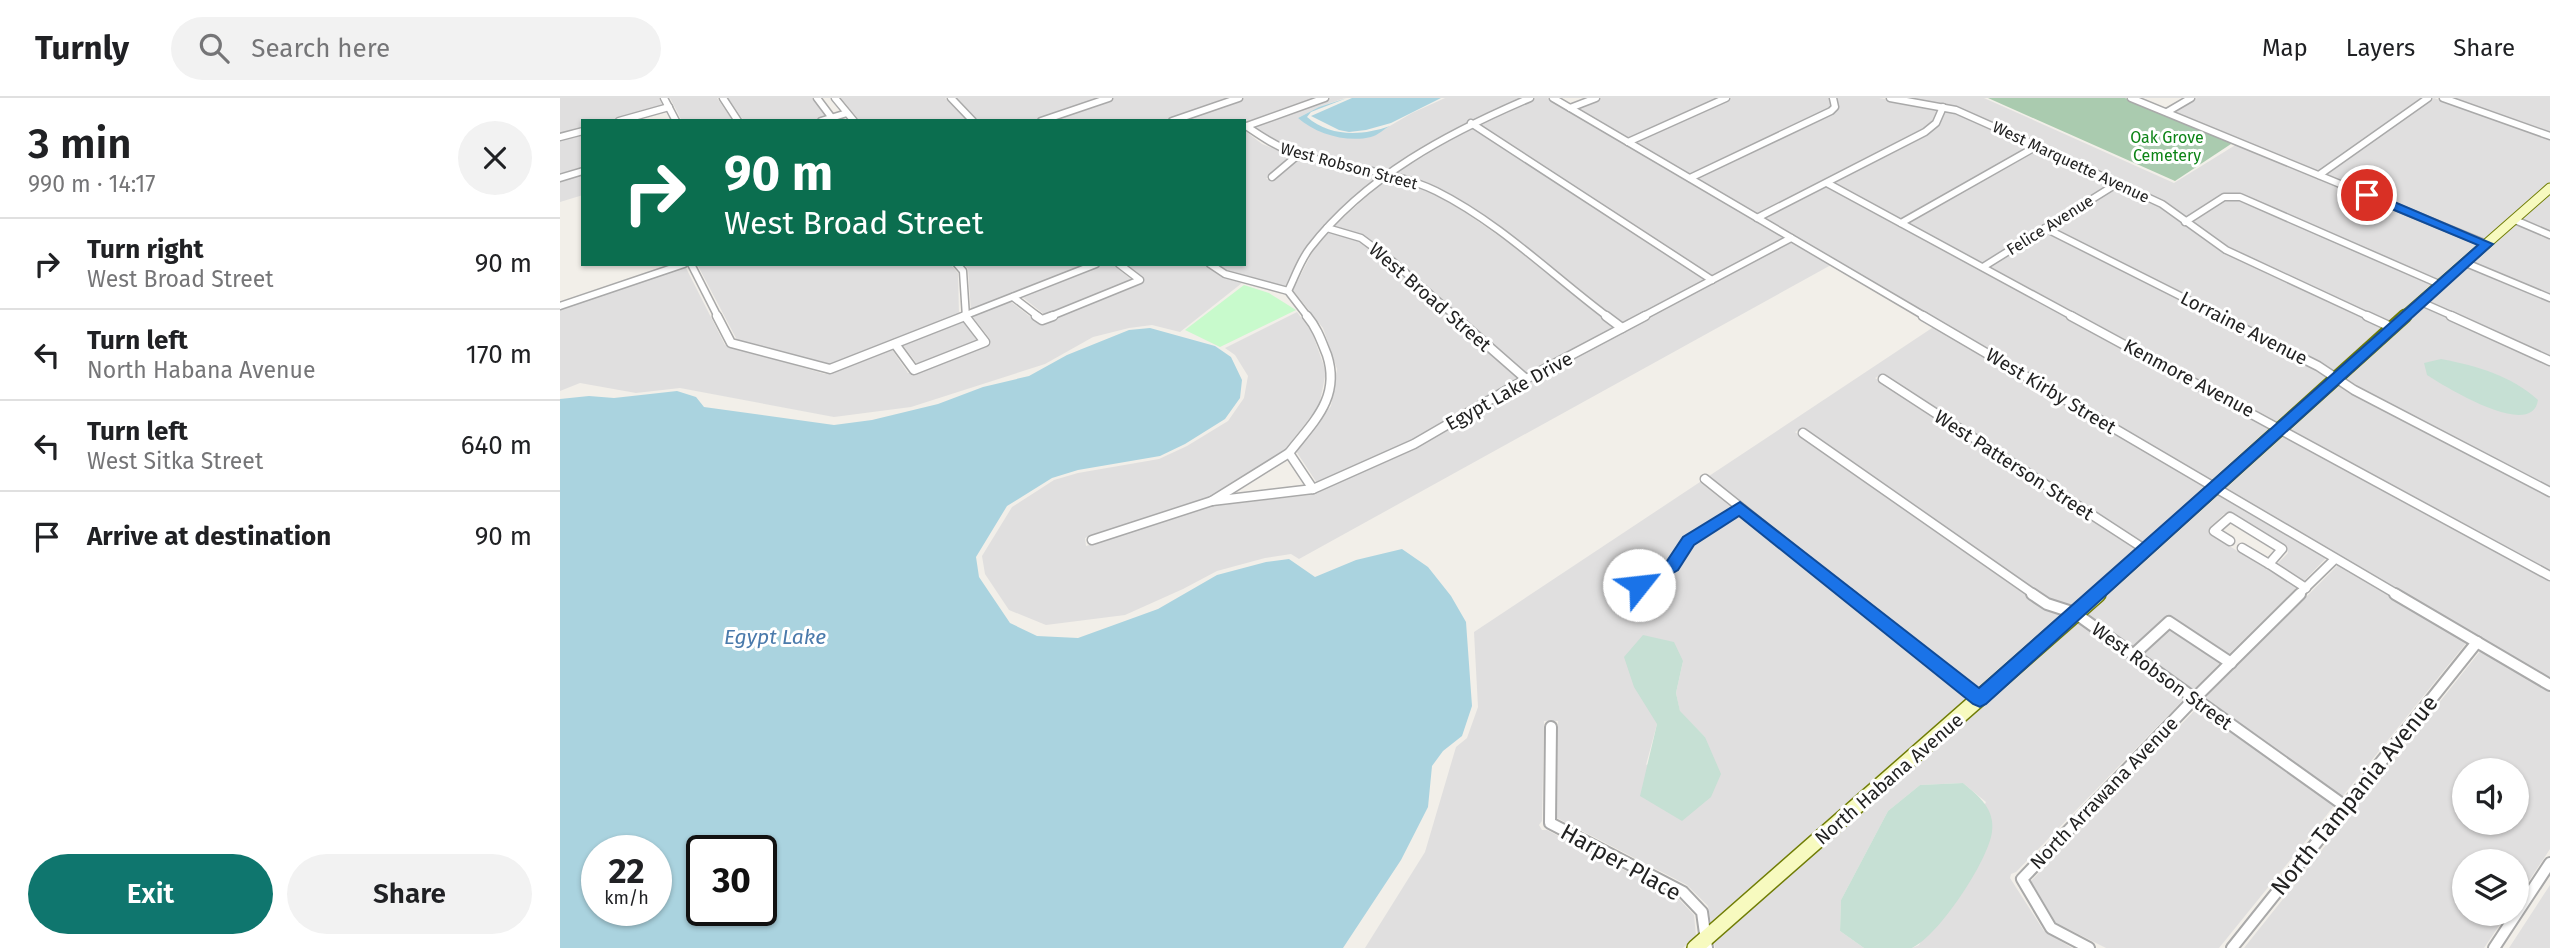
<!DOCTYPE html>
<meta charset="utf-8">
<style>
body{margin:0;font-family:"Fira Sans",sans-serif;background:#f2f2f2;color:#202124;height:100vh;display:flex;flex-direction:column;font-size:26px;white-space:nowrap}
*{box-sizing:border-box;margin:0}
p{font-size:23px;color:#757577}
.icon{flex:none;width:38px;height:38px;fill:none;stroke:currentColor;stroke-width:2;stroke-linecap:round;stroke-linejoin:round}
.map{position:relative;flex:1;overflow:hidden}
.panel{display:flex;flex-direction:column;background:#fff;width:560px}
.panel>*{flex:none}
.hud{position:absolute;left:21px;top:21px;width:665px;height:147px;border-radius:0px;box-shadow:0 2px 5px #0004;background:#0b6e4f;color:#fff;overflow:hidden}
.fabs{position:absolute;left:1892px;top:660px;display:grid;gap:14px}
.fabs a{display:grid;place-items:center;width:77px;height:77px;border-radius:50%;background:#fff;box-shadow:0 2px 5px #0004;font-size:35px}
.speed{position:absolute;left:21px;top:737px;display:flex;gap:14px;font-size:35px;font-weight:700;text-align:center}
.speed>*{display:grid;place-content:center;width:91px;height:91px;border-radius:50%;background:#fff;box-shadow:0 2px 5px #0004;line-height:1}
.speed small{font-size:18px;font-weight:400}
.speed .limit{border:4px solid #111;border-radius:10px;background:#fff;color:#111}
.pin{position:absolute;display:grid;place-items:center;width:60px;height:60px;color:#fff;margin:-30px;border:4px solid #fff;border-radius:50%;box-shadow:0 2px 7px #0007}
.me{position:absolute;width:77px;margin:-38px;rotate:61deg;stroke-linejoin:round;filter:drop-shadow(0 0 5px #0008)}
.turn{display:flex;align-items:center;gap:24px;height:147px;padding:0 28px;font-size:32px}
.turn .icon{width:91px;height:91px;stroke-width:2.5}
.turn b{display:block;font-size:49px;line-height:60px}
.round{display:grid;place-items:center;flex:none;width:74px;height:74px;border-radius:37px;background:#f2f2f2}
.head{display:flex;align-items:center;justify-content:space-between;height:119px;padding:0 28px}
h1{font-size:42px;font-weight:600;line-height:52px}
.primary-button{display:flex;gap:14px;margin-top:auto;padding:14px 28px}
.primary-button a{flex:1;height:80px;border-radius:42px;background:#0f766e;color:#fff;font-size:28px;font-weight:600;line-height:80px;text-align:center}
.primary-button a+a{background:#f2f2f2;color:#202124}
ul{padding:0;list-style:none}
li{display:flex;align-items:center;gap:21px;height:91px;padding:0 28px;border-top:2px solid #e0e0e0}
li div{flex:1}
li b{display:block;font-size:26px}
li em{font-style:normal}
header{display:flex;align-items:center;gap:42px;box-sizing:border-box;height:98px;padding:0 35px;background:#fff;border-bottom:2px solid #e0e0e0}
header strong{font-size:33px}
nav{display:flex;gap:38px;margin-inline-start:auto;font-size:24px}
.search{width:490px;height:63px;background:#f2f2f2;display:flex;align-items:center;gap:18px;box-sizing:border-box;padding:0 24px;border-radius:38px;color:#757577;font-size:26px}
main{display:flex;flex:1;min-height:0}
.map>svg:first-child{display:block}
</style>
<header>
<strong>Turnly</strong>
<div class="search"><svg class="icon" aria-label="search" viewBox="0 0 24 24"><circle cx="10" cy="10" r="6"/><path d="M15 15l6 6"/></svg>Search here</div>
<nav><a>Map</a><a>Layers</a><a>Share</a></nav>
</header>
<main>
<section class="panel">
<div class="head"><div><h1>3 min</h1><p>990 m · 14:17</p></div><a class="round"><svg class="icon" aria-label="close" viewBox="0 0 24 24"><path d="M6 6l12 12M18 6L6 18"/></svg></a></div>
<ul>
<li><svg class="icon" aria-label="right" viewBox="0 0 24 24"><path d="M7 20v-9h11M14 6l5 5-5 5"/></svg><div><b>Turn right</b><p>West Broad Street</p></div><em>90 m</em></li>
<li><svg class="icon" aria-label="left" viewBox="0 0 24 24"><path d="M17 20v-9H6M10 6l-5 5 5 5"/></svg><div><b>Turn left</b><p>North Habana Avenue</p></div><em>170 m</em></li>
<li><svg class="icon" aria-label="left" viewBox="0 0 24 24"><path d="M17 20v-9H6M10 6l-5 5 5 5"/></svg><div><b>Turn left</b><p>West Sitka Street</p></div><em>640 m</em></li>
<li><svg class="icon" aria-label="arrive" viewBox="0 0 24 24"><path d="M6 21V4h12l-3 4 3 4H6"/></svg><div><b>Arrive at destination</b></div><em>90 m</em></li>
</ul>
<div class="primary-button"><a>Exit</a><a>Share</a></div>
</section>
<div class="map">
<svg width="1990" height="850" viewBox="0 0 1990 850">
<rect width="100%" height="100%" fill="#f2efe9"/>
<g fill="#e0dfdf" fill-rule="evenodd">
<path d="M0,0H99L103,9L52,23H23V31L0,37Z"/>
<path d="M110,0H157L173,23H122Z"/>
<path d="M168,0H252L266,19L255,23H184Z"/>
<path d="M281,0H385L408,23H300Z"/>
<path d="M397,0H543L475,23H419Z"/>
<path d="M554,0H673L606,23H487Z"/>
<path d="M685,0H759L684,26V23H619Z"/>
<path d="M771,0H785L759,9L738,20L779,39H811L852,15L885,0H964L906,25L827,72L741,55L709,43L691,28Z"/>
<path d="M976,0H987L1224,140L1152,178L916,25Z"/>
<path d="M1042,0H1161L1069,41L1016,11Z"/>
<path d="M1172,0H1269L1271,9L1131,77L1074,44Z"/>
<path d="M1277,0H1319L1378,10L1372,24L1361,33L1198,117L1136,81L1274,15L1279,9Z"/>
<path d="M1343,0H1424L1614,85L1677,46L1920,146L1877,182L1682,97H1660L1624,120L1590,97L1409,14Z"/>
<path d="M1637,0H1862L1757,74L1612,15Z"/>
<path d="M1874,0L1990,40V84L1924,142L1766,77Z"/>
<path d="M1888,0H1990V36Z"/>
<path d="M1386,12L1471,48L1341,121L1273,85L1368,36L1379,26Z"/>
<path d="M910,29L1145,182L1063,226L957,141L913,111L879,91L834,74Z"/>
<path d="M684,32L702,46L732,58L706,81L713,82L739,60L821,77L760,132L743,152L725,189L669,174L657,166H684Z"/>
<path d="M23,34V72L0,78V41Z"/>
<path d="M1478,51L1552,85L1422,165L1348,125Z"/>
<path d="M23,75V97L0,104V82Z"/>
<path d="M828,79L873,95L906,115L949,145L1055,230L967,276L836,161L804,138L773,129Z"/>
<path d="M1267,88L1714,331L1653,384L1204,120Z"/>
<path d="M1559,88L1598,108L1663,154L1824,229L1774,273L1492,130Z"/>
<path d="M1990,96V134L1961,122Z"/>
<path d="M1667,101H1679L1872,186L1829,225L1668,150L1631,125Z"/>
<path d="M1957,126L1990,139V197L1913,165Z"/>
<path d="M769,134L797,142L828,165L958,281L851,343L757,385L736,353L771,308L777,271L763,230L733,192L753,153Z"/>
<path d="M1486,134L1755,270L1768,279L1720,325L1430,169Z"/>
<path d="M1231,144L1271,167L739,461L731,456L705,460L657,473L623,491L565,517L486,527L449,512L425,476L422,458L452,409L494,382L518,375L599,361L627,348L668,323L684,300L688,278L675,257L665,250L737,214L752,234L766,274L759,308L724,353L650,399L525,440L526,448L652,408L750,397L857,349L969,284Z"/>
<path d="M137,166H390L398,175L399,217L272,267L177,242Z"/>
<path d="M404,166H529L411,213L408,171Z"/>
<path d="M544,166H552L572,182L485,217L461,198Z"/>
<path d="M566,166H643L662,179L682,185L620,234L592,227L569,230L533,239L485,266L351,309L274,319L120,290L76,295L20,285L0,293V211L125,168L165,247L265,276L331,250L348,275H355L427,246L430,241L412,218L450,203L477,224H484L582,184L584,180Z"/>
<path d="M1909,169L1990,203V260L1868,204Z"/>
<path d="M1863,209L1990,266V390L1781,281Z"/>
<path d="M402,222L418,244L358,267L342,246Z"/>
<path d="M1375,228L1647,390L1584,446L1323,276L1315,280L1577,452L1512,508L1490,502L1243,330L1235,334L1483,509L1503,516L1419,592L1149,378Z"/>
<path d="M1776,286L1990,398V474L1739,339L1730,332Z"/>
<path d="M1724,337L1990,483V581L1664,391Z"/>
<path d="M1140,384L1171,409L1124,440L1108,464L1070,485L1077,493L1117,471L1133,446L1179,416L1409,600L1151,825L1148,808L1127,787L997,720L998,623H984L982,723L979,727L982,732H987L1118,800L1134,817L1136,838L1123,850H805L865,754L896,649L907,640L918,609L914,534ZM1123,563L1116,595L1120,614L1145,639L1086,667L1097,626Z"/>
<path d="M1658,397L1766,460L1744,483L1717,466L1728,455L1726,448L1673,416H1664L1649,430L1651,437L1737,489L1668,557L1613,521L1603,520L1572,549L1524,515Z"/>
<path d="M1778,467L1907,544L1782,699L1644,601Z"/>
<path d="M1516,522L1624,601L1456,774L1451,776L1450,780L1484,833L1512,850H1352L1359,847L1426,704L1403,685L1360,687L1328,713L1281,802L1280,833L1304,850H1155L1154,844Z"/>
<path d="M1611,532L1660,565L1632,593L1583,557Z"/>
<path d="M1921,552L1990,592V751L1957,801L1956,763H1904V816H1947L1924,850H1684ZM1904,672H1956V724H1904Z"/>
<path d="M1637,610L1774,708L1659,850H1546L1496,825L1471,783Z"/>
<path d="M1990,787V850H1949Z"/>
</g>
<g fill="#c6e0d4">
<path d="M1881,261C1917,268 1950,277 1978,302C1972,343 1884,288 1867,277L1864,265Z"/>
<path d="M1083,537L1114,544L1123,563L1116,595L1120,613L1145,639L1161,676L1151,699L1122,723L1080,698L1097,626L1074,589L1064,559Z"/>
<path d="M1403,685C1419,698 1435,711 1432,734C1428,763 1379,837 1352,850H1304L1280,833L1281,802L1328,713L1360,687Z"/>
</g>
<path fill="#aacbaf" d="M1428,0H1565L1674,44L1615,83Z"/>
<path fill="#c8facc" d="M684,187L709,195L736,212L660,249L625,232Z"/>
<g fill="#aad3df" fill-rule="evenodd">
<path d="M787,0L751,14L747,19C770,39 802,38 830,28C824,31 817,38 811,39C787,45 756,36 738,20L759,9Z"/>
<path d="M792,0H881L831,25L806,32L789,34L779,32L751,18Z"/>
<path d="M590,230L655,248L671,259L682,282L680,300L665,321L625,346L600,358L518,372L492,380L447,408L416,459L419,479L450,525L477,538L518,540L598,511L657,477L706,464L729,461L755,479L796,462L842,451L868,469L891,498L906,524L912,608L902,638L883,653L872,668L868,709L841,762L783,850H0V301L29,298L54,300L117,293L136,299L144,309L274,327L312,322L378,306L423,289L469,278L507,257L569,232ZM96,752V812H37V752ZM142,752H201V812H142Z"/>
</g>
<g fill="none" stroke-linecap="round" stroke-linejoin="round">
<g stroke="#a9a9a9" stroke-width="9">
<g id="street-far2">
<path d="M104,0L116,23"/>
<path d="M163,0L178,23"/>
<path d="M257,0L272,20"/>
<path d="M275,0L294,23"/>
<path d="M391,0L413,23"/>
<path d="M993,0L1366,219"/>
<path d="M1330,0L1396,12L1477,48L1602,106L1666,152L1810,219"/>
<path d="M1571,0L1926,146"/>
<path d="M1883,0L1990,38"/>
<path d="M1010,10L1036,0"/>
<path d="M1607,14L1631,0"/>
<path d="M59,23L109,9"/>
<path d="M261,23L287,15"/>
<path d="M481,23L549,0"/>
<path d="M612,23L679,0"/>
<path d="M911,25L1152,182"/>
<path d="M686,28C701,38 715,48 732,54C779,71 831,71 876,93C940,125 992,177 1048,219"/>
<path d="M684,29L765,0"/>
<path d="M0,39L23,33"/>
<path d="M1068,44L1166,0"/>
<path d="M1759,77L1868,0"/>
<path d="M712,79L738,57"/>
<path d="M0,80L23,73"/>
<path d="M1130,80L1271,13L1275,9L1273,0"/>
<path d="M1267,85L1514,219"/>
<path d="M1197,120L1365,34L1376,25L1383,9"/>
<path d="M1955,122L1990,137"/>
<path d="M1625,124L1664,99H1680L1879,186"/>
<path d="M1341,125L1477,48"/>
<path d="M767,130L801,140L832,163L896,219"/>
<path d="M1485,130L1662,219"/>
<path d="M1906,165L1990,200"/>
<path d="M131,166L158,219"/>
<path d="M397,166L403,173L406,219"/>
<path d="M650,166L665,176L728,193L748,219"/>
<path d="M1423,169L1558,85"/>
<path d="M728,193C735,179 740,163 750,150C806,78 888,35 970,0"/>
<path d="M453,199L479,219"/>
<path d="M1861,204L1895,219"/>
<path d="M0,208L124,166"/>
<path d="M401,219L536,166"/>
<path d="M489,219L580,182L559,166"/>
<path d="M1082,219L1231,140"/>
</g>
</g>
<g stroke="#a9a9a9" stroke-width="11">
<g id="street-far1">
<path d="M157,218L171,245L270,271L405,218"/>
<path d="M476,218L482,222L493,218"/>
<path d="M747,218C757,230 761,242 767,257C781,300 753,324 729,355L753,391"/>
<path d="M894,218L966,281"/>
<path d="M1046,218L1062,230"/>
<path d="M1363,218L1838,497"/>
<path d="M1511,218L1990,478"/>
<path d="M1658,218L1758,268L1794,292L1990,394"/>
<path d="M1807,218L1831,229"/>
<path d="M1891,218L1990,263"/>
<path d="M335,246L354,272L425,244L405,218"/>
<path d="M1323,281L1586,452"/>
<path d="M1243,335L1475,497"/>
<path d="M1145,381L1290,497"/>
<path d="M652,403L753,391L854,346L966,281L1085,218"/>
<path d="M532,442L652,403L729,355"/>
<path d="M1670,443L1654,433L1670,419L1722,451L1709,466L1746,490"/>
<path d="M1682,450L1709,466"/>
<path d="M1079,487L1113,468L1128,443L1180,410"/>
<path d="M1738,497L1775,461"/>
</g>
</g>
<g stroke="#a9a9a9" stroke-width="14">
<g id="street">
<path d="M1288,496L1420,601"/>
<path d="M1472,496L1487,506L1515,515L1785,708"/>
<path d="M1835,496L1990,587"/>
<path d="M1573,557L1609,524L1671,565"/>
<path d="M991,629L990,725L1123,794L1142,814L1147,850"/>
<path d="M1529,850L1491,830L1462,781L1634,601L1740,496"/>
<path d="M1672,850L1917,544"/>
<path d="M1934,850L1990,765"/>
</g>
</g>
<g stroke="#707d05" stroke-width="11">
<path id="secondary-far2" d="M1843,219L1990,90"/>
</g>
<g stroke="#707d05" stroke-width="15">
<path id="secondary-far1" d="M1536,497L1845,218"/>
</g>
<g stroke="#707d05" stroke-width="18">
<path id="secondary" d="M1135,850L1538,496"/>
</g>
<use href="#street-far2" stroke="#fff" stroke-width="6"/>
<use href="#street-far1" stroke="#fff" stroke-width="8"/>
<use href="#street" stroke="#fff" stroke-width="10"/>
<use href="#secondary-far2" stroke="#f7fabf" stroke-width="9"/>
<use href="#secondary-far1" stroke="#f7fabf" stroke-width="11"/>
<use href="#secondary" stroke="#f7fabf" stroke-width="15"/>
</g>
<path fill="#1a73e8" stroke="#114b97" stroke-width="2" d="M1803,94H1811L1933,146L1426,606L1420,609L1413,606L1179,418L1134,447L1118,472L1085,491H1073L1071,487L1073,482L1107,463L1123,439L1180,404L1419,590L1918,147L1803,99Z"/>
<g text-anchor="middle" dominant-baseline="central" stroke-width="6" stroke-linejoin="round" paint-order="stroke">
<g font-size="16" fill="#0c8416" stroke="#fff">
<text x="1607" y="39">Oak Grove<tspan x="1607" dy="18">Cemetery</tspan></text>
</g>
<g font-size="16" fill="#222" stroke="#fff">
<text transform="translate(1511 64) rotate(25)">West Marquette Avenue</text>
<text transform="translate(789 68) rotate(15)">West Robson Street</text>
<text transform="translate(1490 127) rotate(-32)">Felice Avenue</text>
</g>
<g font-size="19" fill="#222" stroke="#fff">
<text transform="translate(870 199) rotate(41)">West Broad Street</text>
<text transform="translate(1684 230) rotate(27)">Lorraine Avenue</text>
<text transform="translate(1629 280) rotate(28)">Kenmore Avenue</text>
<text transform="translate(949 293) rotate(-29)">Egypt Lake Drive</text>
<text transform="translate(1491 293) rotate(31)">West Kirby Street</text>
<text transform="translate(1454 367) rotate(33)">West Patterson Street</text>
<text transform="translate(1602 578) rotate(36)">West Robson Street</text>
<text transform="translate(1329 681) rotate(-41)">North Habana Avenue</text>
<text transform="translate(1544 695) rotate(-46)">North Arrawana Avenue</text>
</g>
<g font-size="21" font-style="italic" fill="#4a7aab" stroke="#fff">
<text x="215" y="539">Egypt Lake</text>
</g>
<g font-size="23" fill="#222" stroke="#fff">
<text transform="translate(1794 697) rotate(-51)">North Tampania Avenue</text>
<text transform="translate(1061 764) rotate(29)">Harper Place</text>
</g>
</g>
</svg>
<div class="fabs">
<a><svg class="icon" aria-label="sound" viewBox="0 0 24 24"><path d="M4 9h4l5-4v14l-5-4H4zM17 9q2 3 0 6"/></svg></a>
<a><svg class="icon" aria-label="layers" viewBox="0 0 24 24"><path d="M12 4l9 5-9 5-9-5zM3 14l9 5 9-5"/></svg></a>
</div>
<div class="speed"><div>22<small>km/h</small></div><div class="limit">30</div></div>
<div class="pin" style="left:1807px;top:97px;background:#d93025"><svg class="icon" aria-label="arrive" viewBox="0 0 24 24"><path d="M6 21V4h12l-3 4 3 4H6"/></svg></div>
<svg class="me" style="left:1079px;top:487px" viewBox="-20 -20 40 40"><circle r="19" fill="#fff"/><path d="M0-13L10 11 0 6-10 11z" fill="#1a73e8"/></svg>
<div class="hud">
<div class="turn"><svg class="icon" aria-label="right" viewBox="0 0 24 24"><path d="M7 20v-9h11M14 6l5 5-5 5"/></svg><div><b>90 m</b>West Broad Street</div></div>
</div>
</div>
</main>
